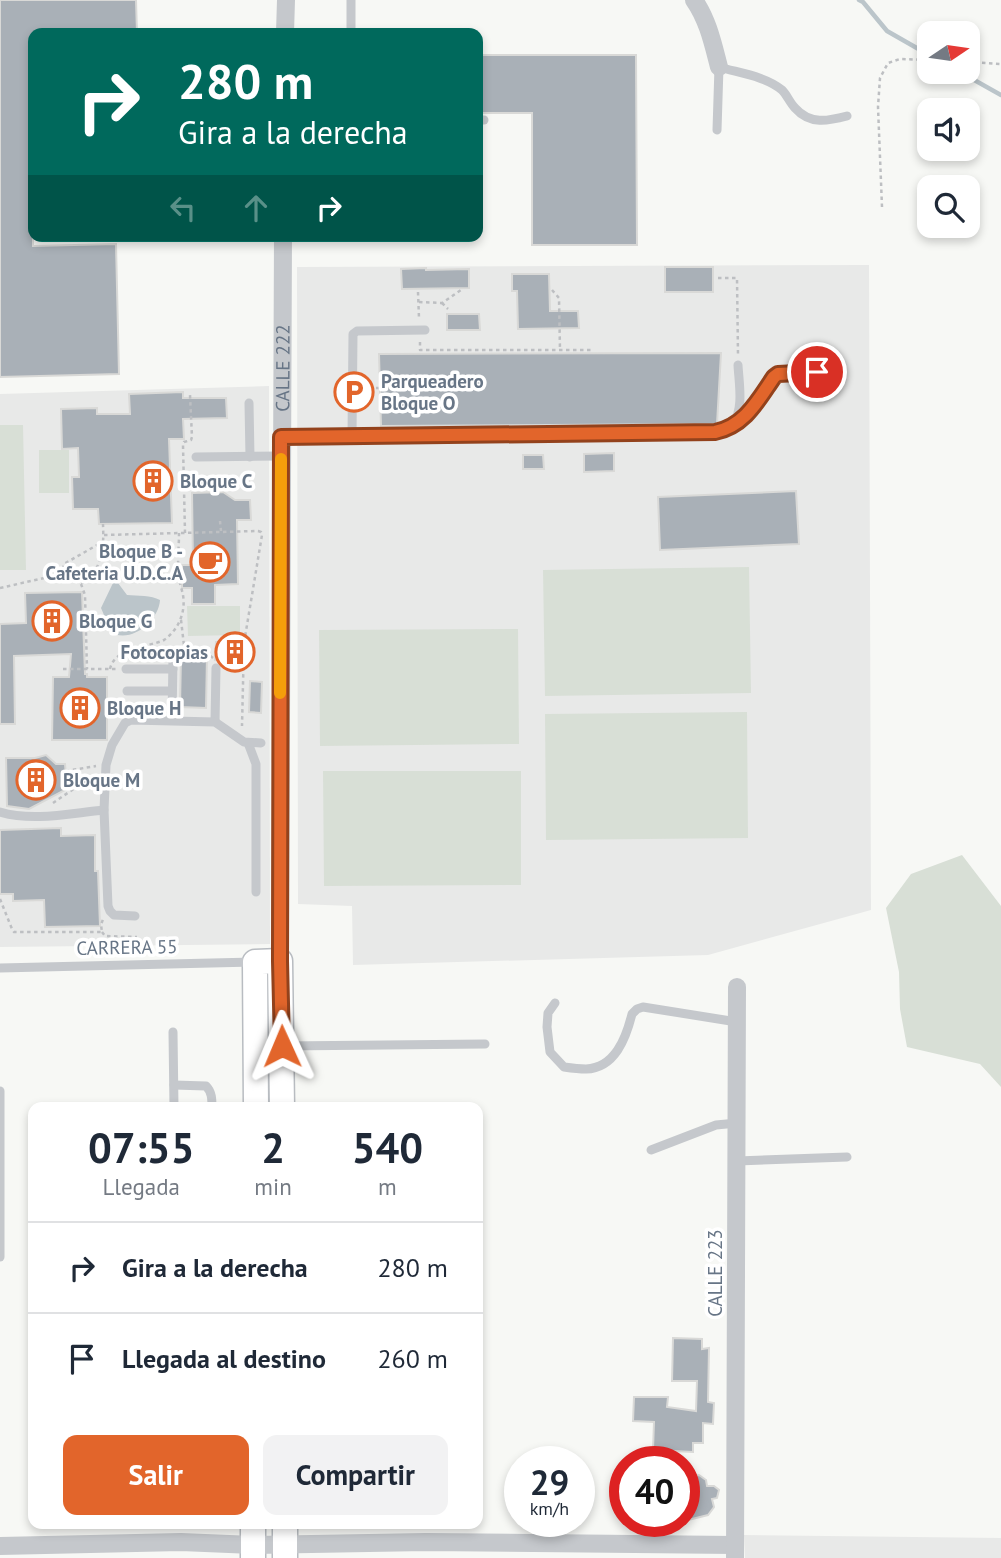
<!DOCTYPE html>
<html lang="es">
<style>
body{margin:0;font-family:"PT Sans",sans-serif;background:#f2f2f3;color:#1f2937;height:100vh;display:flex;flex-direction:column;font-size:26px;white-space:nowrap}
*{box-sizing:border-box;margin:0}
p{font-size:23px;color:#747a83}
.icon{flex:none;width:38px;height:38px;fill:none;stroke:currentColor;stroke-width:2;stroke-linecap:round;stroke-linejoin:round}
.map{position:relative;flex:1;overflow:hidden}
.panel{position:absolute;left:28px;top:1102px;width:455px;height:427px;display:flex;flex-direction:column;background:#fff;border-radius:14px;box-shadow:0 4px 10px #0003}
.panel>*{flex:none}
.top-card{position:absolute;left:28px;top:28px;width:455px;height:214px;border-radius:14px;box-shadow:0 4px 10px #0003;background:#00695c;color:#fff;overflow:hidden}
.needle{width:46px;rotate:77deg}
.tools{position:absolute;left:917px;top:21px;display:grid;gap:14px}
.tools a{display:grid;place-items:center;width:63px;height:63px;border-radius:14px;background:#fff;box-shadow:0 4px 10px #0003;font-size:35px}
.speed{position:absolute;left:504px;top:1446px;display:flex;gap:14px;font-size:35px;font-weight:700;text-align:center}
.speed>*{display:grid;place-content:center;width:91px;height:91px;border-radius:50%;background:#fff;box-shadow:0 4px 10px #0003;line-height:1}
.speed small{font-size:18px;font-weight:400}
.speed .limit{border:10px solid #d22;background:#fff;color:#111}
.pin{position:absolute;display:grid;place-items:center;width:60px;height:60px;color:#fff;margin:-30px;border:4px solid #fff;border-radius:50%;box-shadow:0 2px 7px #0007}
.me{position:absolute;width:77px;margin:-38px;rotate:359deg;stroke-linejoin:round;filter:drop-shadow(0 0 5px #0008)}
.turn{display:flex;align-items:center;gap:24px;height:147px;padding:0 35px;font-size:32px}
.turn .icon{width:91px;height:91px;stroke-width:2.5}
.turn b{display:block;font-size:49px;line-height:60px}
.lanes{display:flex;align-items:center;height:66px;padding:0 35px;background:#0003;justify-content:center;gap:35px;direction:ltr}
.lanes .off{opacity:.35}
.eta{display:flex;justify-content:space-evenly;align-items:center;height:119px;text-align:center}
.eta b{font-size:42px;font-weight:800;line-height:49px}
.button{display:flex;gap:14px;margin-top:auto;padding:14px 35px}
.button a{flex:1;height:80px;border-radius:14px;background:#e2652b;color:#fff;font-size:28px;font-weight:800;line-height:80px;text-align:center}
.button a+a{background:#f2f2f3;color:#1f2937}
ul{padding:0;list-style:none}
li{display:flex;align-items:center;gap:21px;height:91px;padding:0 35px;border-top:2px solid #e0e1e3}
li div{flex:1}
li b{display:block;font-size:26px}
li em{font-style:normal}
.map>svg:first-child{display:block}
</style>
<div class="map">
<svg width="1001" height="1558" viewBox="0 0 1001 1558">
<rect width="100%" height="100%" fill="#f7f8f5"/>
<g fill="#e8e9e8">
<path d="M869,265L871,910L708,955L353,965L352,906L298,904L297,267Z"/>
<path d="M269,386L270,944L0,947V394Z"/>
<path d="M744,1535L1001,1538V1558H745Z"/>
</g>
<g fill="#d8dfd6">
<path d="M0,425H23L26,570H0Z"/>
<rect x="39" y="450" width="30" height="43"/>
<path d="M749,567L751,693L545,696L543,570Z"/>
<path d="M187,606H240V635L188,636Z"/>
<path d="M518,629L519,744L320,746L319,630Z"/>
<path d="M747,712L748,838L546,840L545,714Z"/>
<path d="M323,771H521V885L324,886Z"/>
<path d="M962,855L1001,906V1087L980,1064L907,1047L900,1009L899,972L886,908L911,874Z"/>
</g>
<path fill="#bbc5ca" d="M113,583H118L127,595C138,596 151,595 160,600C159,621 129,646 109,631L110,627L107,622L101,608Z"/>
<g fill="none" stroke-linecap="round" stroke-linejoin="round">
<g stroke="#bbc5ca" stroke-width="4.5">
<path d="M859,0L863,2L887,31L929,55"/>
<path d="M960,72L1001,95"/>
</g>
</g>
<g fill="#a9b0b7" stroke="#d9d9d7" stroke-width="2">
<path d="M0,0H136L137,33H33V246L116,244L119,374L0,377Z"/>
<path d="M478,55H636L637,245H532V113H478Z"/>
<rect x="665" y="267" width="48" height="25"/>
<path d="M426,268V270L469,269V288L402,289L401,269Z"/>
<path d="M512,274H549L550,311H578L579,328L518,329L517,291H512Z"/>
<path d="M447,314H479L480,330H447Z"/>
<path d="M721,353L717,424L381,426L379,354Z"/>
<path d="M183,392V398H226L227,418L183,419L184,439H169L172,523L99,524L98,509H73L72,477H79L78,448L62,449L61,409L97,408V414H130L129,394Z"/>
<path d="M614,453V471L584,472V454Z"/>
<path d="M523,455H543L544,469H523Z"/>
<path d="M796,491L799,544L660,550L658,497Z"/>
<path d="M223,492L235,500H250L251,520H237L238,584L215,585V604H192V588H182V565H193L192,493Z"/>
<path d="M82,592L85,674H87V677H107V740H52L53,677H69L71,654L14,656L15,724H0V624L26,623L25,593Z"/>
<path d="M216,642L242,643L241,661L215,660Z"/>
<path d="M181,656H207L206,708L180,707Z"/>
<path d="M250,681L262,682L261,713L249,712Z"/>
<path d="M46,755L56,764H65L67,789L29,809L7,806L6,758H35Z"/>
<path d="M61,828V836L95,835V871H98L100,926L45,927L44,900L13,901V894H0V830Z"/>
<path d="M673,1338L702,1339V1349L709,1348L708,1402L714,1403L713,1424L703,1423V1443H693V1452L653,1450L654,1422L633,1421L634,1397H668L667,1407L696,1411L697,1381H672Z"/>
<path d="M699,1475L706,1480L707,1486H714L719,1490L717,1498L712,1499L714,1507L708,1515L684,1521V1478Z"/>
</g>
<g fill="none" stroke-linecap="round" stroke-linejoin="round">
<g stroke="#b8bcc1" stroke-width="27">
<g id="secondary">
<path d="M256,1108L255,962L280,961L282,1108"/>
<path d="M285,1524V1558"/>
<path d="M253,1558V1524"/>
</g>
</g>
<g stroke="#bdbfc2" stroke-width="2.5" stroke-dasharray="3.5 3.5" stroke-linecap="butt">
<path d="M968,62L1001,64"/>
<path d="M882,207L878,107L880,78L888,63L900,59L929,60"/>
<path d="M718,278H737L738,355"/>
<path d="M552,290L559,298L560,350"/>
<path d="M418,292L419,318"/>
<path d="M419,302L442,303L461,290"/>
<path d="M442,303L448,309"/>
<path d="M420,342V350H594"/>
<path d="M362,388H380"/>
<path d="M220,521L221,531"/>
<path d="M185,533L183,445L184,442L191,440L192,437L190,395"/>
<path d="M104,535L258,531L261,532L262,535L244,643L242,726"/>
<path d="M61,576L64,564L104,541"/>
<path d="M82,583C103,570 104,547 103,524"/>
<path d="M0,588L53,576L71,578L81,584L85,595L87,669"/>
<path d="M181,620L185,654"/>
<path d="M183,654H208L213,658"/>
<path d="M63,669H116"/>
<path d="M110,669C115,647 147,648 164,640C178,630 186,613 183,595C182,590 180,584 179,579C177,564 179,548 179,533"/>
<path d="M66,771L96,766"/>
<path d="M53,803L94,775"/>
<path d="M0,899L12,929L14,932H102L101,925L103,919"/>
<path d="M102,932L105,936L137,937"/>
</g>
<g stroke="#c5c8cc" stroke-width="9">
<path d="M351,0V33"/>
<path d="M478,120H484"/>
<path d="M717,130L719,67C739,73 765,76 782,90C787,95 790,103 795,108C810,125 828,121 847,116"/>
<path d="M249,403L250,457"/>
<path d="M733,424C744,408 739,384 738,365"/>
<path d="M352,436L353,334L357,331L425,330"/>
<path d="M281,437L715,432C745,427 758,400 774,377L778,374L817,372"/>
<path d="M196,457L281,456"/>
<path d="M126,669H173"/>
<path d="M127,691H172"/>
<path d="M172,720L173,658"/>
<path d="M215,722L216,668"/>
<path d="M248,743L256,764V892"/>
<path d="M0,812C33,822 71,813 104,810"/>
<path d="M135,916L114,915L110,911L108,906L104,810L106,765L112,745L125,723L131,720L215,722L244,742L261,743"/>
<path d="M0,968L254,962"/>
<path d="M555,1003L548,1013L547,1027L550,1052L564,1067C571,1068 579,1069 586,1069C615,1068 626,1038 632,1014L637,1009L643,1007L737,1022"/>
<path d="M173,1032L174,1108"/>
<path d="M283,1046L485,1044"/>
<path d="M174,1085L206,1086C212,1092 212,1099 212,1108"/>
<path d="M0,1091V1257"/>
<path d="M651,1150L716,1125L737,1123"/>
<path d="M737,1161L847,1157"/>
</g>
<g stroke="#c5c8cc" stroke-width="18">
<path d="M694,0C708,20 713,44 719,67"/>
<path d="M285,33L286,0"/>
<path id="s1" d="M280,961L283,236"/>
<path d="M0,1546L181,1542L253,1545L426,1542L735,1545"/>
<path d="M735,1558L737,987"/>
</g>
<use href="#secondary" stroke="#fff" stroke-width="24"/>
</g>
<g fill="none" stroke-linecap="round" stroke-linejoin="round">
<g stroke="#93421c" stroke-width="18">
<path id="route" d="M282,1046L280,961L281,437L715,432C745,426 758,400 774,377L778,374L817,372"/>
</g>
<use href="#route" stroke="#e2652b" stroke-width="12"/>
<path stroke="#f59e0b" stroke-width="12" d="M280,693L281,459"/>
</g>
<defs>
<g id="parking-ring" transform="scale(2.0125)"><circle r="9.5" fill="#fff" stroke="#e2652b" stroke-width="1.5"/><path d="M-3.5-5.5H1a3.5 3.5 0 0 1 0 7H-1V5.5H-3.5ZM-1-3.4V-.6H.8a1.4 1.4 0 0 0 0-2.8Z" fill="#e2652b"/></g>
<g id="building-ring" transform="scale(2.0125)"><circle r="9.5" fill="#fff" stroke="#e2652b" stroke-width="1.5"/><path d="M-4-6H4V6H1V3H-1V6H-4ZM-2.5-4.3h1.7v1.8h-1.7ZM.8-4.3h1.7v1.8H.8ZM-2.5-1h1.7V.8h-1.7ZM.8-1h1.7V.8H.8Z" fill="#e2652b"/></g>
<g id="cafe-ring" transform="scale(2.0125)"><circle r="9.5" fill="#fff" stroke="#e2652b" stroke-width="1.5"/><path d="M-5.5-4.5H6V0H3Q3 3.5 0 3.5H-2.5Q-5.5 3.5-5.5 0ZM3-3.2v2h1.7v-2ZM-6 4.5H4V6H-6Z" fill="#e2652b"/></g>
</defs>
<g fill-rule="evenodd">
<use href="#parking-ring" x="354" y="392"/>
<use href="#building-ring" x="153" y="481"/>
<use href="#cafe-ring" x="210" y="562"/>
<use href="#building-ring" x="52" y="621"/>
<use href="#building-ring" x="235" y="652"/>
<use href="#building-ring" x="80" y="708"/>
<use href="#building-ring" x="36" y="780"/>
</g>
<g text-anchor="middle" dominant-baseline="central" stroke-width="7" stroke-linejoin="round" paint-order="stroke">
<g font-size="19" fill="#677586" stroke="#fff">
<text stroke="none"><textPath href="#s1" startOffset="593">CALLE 222</textPath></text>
<text transform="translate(127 947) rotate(-1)">CARRERA 55</text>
<text transform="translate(715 1273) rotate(-90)">CALLE 223</text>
</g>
<g font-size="19" font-weight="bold" fill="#677586" stroke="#fff" text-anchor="start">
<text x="381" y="381">Parqueadero<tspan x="381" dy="22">Bloque O</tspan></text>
<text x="180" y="481">Bloque C</text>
<text x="183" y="551" text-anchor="end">Bloque B -<tspan x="183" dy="22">Cafeteria U.D.C.A</tspan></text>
<text x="79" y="621">Bloque G</text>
<text x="208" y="652" text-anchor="end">Fotocopias</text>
<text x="107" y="708">Bloque H</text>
<text x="63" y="780">Bloque M</text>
</g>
</g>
</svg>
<div class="tools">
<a><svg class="needle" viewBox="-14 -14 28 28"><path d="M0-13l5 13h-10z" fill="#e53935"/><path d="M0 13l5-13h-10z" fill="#747a83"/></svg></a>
<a><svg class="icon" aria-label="sound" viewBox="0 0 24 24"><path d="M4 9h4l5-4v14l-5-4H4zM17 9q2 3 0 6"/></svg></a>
<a><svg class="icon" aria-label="search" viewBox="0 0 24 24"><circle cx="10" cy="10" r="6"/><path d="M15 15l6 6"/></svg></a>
</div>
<div class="speed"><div>29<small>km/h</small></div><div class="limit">40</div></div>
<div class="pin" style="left:817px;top:372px;background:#d93025"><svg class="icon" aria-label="arrive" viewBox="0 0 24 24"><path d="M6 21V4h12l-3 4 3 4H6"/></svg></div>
<svg class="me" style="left:282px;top:1046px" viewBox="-20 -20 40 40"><path d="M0-17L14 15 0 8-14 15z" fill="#e2652b" stroke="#fff" stroke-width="4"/></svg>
<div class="top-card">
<div class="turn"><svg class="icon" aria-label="right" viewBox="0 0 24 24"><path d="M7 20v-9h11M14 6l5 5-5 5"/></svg><div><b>280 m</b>Gira a la derecha</div></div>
<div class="lanes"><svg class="icon off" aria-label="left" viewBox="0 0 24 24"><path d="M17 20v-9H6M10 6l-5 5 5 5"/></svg><svg class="icon off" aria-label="ahead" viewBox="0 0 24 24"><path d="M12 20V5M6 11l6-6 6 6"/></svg><svg class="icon" aria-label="right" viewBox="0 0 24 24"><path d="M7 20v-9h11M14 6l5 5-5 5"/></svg></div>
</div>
<section class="panel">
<div class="eta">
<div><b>07:55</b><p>Llegada</p></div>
<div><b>2</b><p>min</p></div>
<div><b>540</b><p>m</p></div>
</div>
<ul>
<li><svg class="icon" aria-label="right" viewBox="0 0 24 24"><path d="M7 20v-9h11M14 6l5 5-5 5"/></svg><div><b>Gira a la derecha</b></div><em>280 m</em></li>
<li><svg class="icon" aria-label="arrive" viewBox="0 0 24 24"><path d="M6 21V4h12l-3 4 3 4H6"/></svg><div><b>Llegada al destino</b></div><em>260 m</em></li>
</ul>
<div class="button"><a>Salir</a><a>Compartir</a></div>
</section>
</div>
